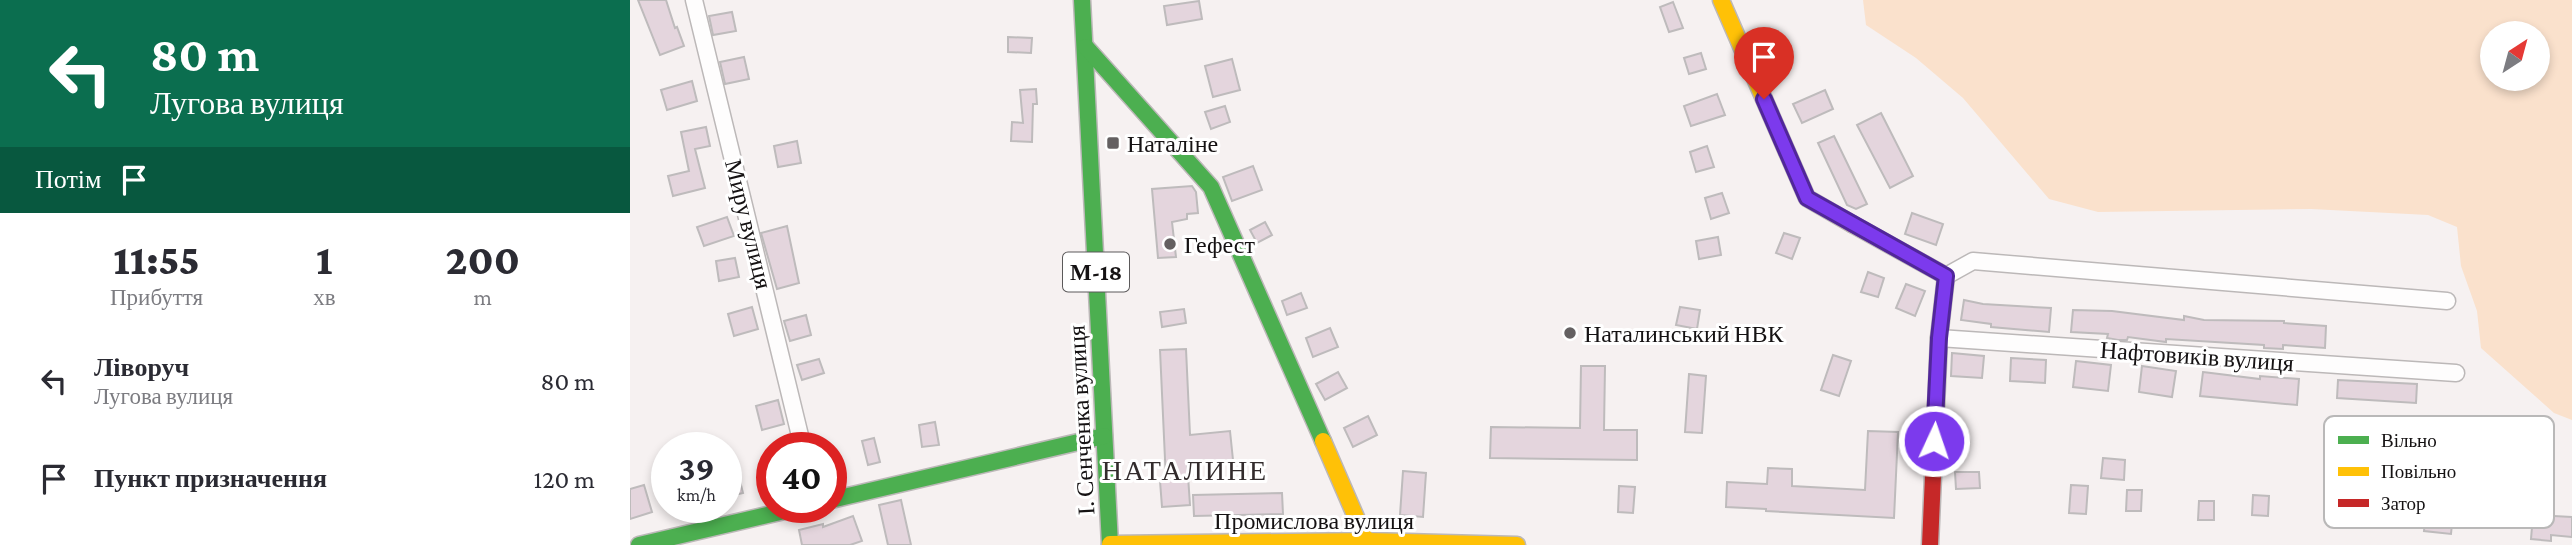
<!DOCTYPE html>
<html lang="uk">
<meta charset="utf-8">
<style>
body{margin:0;font-family:"Crimson Pro",serif;background:#f2f2f3;color:#2b2b33;height:100vh;display:flex;flex-direction:column;font-size:26px;white-space:nowrap}
*{box-sizing:border-box;margin:0}
p{font-size:23px;color:#7c7c81}
.icon{flex:none;width:38px;height:38px;fill:none;stroke:currentColor;stroke-width:2;stroke-linecap:round;stroke-linejoin:round}
.map{position:relative;flex:1;overflow:hidden}
.sheet{display:flex;flex-direction:column;background:#fff;width:630px}
.sheet>*{flex:none}
.top-card{background:#0b6e4f;color:#fff;overflow:hidden}
.needle{width:46px;rotate:36deg}
.controls{position:absolute;left:1850px;top:21px;display:grid;gap:14px}
.controls a{display:grid;place-items:center;width:70px;height:70px;border-radius:50%;background:#fff;box-shadow:0 4px 10px #0003;font-size:35px}
.speed{position:absolute;left:21px;top:432px;display:flex;gap:14px;font-size:35px;font-weight:700;text-align:center}
.speed>*{display:grid;place-content:center;width:91px;height:91px;border-radius:50%;background:#fff;box-shadow:0 4px 10px #0003;line-height:1}
.speed small{font-size:18px;font-weight:400}
.speed .limit{border:10px solid #d22;background:#fff;color:#111}
.pin{position:absolute;display:grid;place-items:center;width:60px;height:60px;color:#fff;margin:-72px -30px;border-radius:50% 50% 50% 0;rotate:-45deg;box-shadow:0 0 7px #0007}
.pin .icon{rotate:45deg}
.me{position:absolute;width:77px;margin:-38px;rotate:3deg;stroke-linejoin:round;filter:drop-shadow(0 0 5px #0008)}
.turn{display:flex;align-items:center;gap:24px;height:147px;padding:0 35px;font-size:32px}
.turn .icon{width:91px;height:91px;stroke-width:2.5}
.turn b{display:block;font-size:49px;line-height:60px}
.then{display:flex;align-items:center;height:66px;padding:0 35px;background:#0003;gap:14px;font-size:26px}
.eta{display:flex;justify-content:space-evenly;align-items:center;height:119px;text-align:center}
.eta b{font-size:42px;font-weight:800;line-height:49px}
ul{padding:0;list-style:none}
li{display:flex;align-items:center;gap:21px;height:98px;padding:0 35px}
li div{flex:1}
li b{display:block;font-size:26px}
li em{font-style:normal}
main{display:flex;flex:1;min-height:0}
.map>svg:first-child{display:block}
</style>
<main>
<section class="sheet">
<div class="top-card">
<div class="turn"><svg class="icon" aria-label="left" viewBox="0 0 24 24"><path d="M17 20v-9H6M10 6l-5 5 5 5"/></svg><div><b>80 m</b>Лугова вулиця</div></div>
<div class="then">Потім<svg class="icon" aria-label="arrive" viewBox="0 0 24 24"><path d="M6 21V4h12l-3 4 3 4H6"/></svg></div>
</div>
<div class="eta">
<div><b>11:55</b><p>Прибуття</p></div>
<div><b>1</b><p>хв</p></div>
<div><b>200</b><p>m</p></div>
</div>
<ul>
<li><svg class="icon" aria-label="left" viewBox="0 0 24 24"><path d="M17 20v-9H6M10 6l-5 5 5 5"/></svg><div><b>Ліворуч</b><p>Лугова вулиця</p></div><em>80 m</em></li>
<li><svg class="icon" aria-label="arrive" viewBox="0 0 24 24"><path d="M6 21V4h12l-3 4 3 4H6"/></svg><div><b>Пункт призначення</b></div><em>120 m</em></li>
</ul>
</section>
<div class="map">
<svg width="1942" height="545" viewBox="0 0 1942 545">
<rect width="100%" height="100%" fill="#f6f1f1"/>
<path fill="#fae1cc" fill-rule="evenodd" d="M1233,0H1942V420L1924,413L1851,348L1847,311L1831,266L1827,227L1798,215L1681,209L1468,212L1419,199L1333,98L1286,58L1236,25ZM1862,33H1908V79H1862Z"/>
<g fill="#e4d5dd" stroke="#bebbbc" stroke-width="2">
<path d="M8,0H36L45,28L47,27L54,46L30,55Z"/>
<path d="M569,1L572,19L537,25L534,6Z"/>
<path d="M1043,2L1053,28L1039,32L1030,7Z"/>
<path d="M102,12L106,31L83,35L79,16Z"/>
<path d="M378,37L402,38L401,53L378,52Z"/>
<path d="M1071,53L1076,69L1059,74L1054,58Z"/>
<path d="M114,57L119,79L95,84L90,62Z"/>
<path d="M602,59L610,90L583,97L575,66Z"/>
<path d="M62,81L67,101L37,110L31,90Z"/>
<path d="M406,89L407,104H403L402,142L381,141L382,122L393,123L390,90Z"/>
<path d="M1195,90L1203,109L1172,123L1163,104Z"/>
<path d="M1087,94L1095,115L1061,126L1054,106Z"/>
<path d="M595,106L600,122L581,129L575,112Z"/>
<path d="M1251,113L1283,176L1260,188L1227,125Z"/>
<path d="M76,127L80,146L65,149L75,188L43,196L38,176L59,171L51,132Z"/>
<path d="M1204,136L1237,204L1226,209L1217,205L1188,143Z"/>
<path d="M167,141L171,163L148,167L144,146Z"/>
<path d="M1077,146L1084,167L1066,172L1060,152Z"/>
<path d="M623,166L632,190L602,201L593,177Z"/>
<path d="M562,186L566,192L568,213L557,214V219L542,222L546,257L528,258L522,189Z"/>
<path d="M1092,193L1099,213L1081,219L1075,198Z"/>
<path d="M1282,213L1313,224L1306,245L1275,234Z"/>
<path d="M97,217L104,236L74,246L67,227Z"/>
<path d="M635,222L642,235L627,243L620,230Z"/>
<path d="M157,226L169,283L147,289L131,233Z"/>
<path d="M1154,233L1170,238L1162,259L1146,253Z"/>
<path d="M1088,237L1091,255L1069,259L1066,241Z"/>
<path d="M105,258L109,277L89,281L86,261Z"/>
<path d="M1238,272L1254,278L1248,297L1231,292Z"/>
<path d="M1276,284L1295,291L1285,316L1266,308Z"/>
<path d="M671,293L677,308L657,315L652,301Z"/>
<path d="M1334,300L1353,304L1421,308L1419,332L1361,327V324L1331,320Z"/>
<path d="M122,307L128,329L104,336L98,314Z"/>
<path d="M1050,307L1070,310L1067,329L1046,325Z"/>
<path d="M554,309L556,323L532,327L530,312Z"/>
<path d="M1443,310L1482,311L1554,320V316L1574,320L1654,321V323L1696,326L1695,348L1653,345V349L1634,348V345L1536,339V342L1498,337L1497,340H1488L1477,338L1478,334L1441,332Z"/>
<path d="M176,315L181,335L160,341L154,321Z"/>
<path d="M700,328L708,347L683,357L676,338Z"/>
<path d="M556,349L560,435L600,431L603,460L580,462V460L557,461L560,505L532,507L530,481H536L530,350Z"/>
<path d="M1322,353L1354,356L1352,378L1321,376Z"/>
<path d="M1203,355L1221,361L1209,396L1191,390Z"/>
<path d="M1381,358L1416,360L1415,383L1380,381Z"/>
<path d="M189,359L194,373L172,380L167,365Z"/>
<path d="M1446,361L1481,365L1478,391L1443,387Z"/>
<path d="M951,366H975L974,430H1007V460L860,458L861,427L950,428Z"/>
<path d="M1512,366L1546,371L1542,397L1509,392Z"/>
<path d="M708,372L717,388L695,400L686,384Z"/>
<path d="M1573,372L1630,379V376L1669,379L1667,405L1570,396Z"/>
<path d="M1059,374L1076,376L1072,433L1055,432Z"/>
<path d="M1708,380L1787,384L1786,403L1707,398Z"/>
<path d="M148,400L154,424L132,430L126,406Z"/>
<path d="M738,416L747,435L723,447L714,428Z"/>
<path d="M305,422L309,445L292,447L289,425Z"/>
<path d="M1238,431L1268,432L1264,518L1136,511V509L1096,507L1097,482L1137,484L1138,468L1162,469V486L1235,490Z"/>
<path d="M244,438L250,462L238,465L232,441Z"/>
<path d="M1473,458L1495,460L1494,480L1471,478Z"/>
<path d="M106,465L113,493L96,497V467Z"/>
<path d="M773,471L796,473L793,517L770,515Z"/>
<path d="M1325,472H1349L1350,488L1326,489Z"/>
<path d="M14,485L22,512L0,519V489Z"/>
<path d="M1441,485L1458,486L1456,514L1439,513Z"/>
<path d="M989,486L1005,487L1003,513L988,512Z"/>
<path d="M1497,490H1512L1511,511H1496Z"/>
<path d="M652,493L653,514L564,516L563,495Z"/>
<path d="M1623,495L1639,496L1638,516L1622,515Z"/>
<path d="M271,500L281,545H258L249,505Z"/>
<path d="M1569,501H1584V520H1568Z"/>
<path d="M1797,501L1824,504L1821,534L1794,531Z"/>
<path d="M1903,515L1942,517V537L1921,535V541L1901,539Z"/>
<path d="M223,516L232,541L220,545H172L169,530L193,524V527Z"/>
</g>
<g fill="none" stroke-linecap="round" stroke-linejoin="round">
<g stroke="#bcb8b8" stroke-width="19">
<g id="street">
<path d="M64,0L173,448"/>
<path d="M1316,276L1343,261L1817,301"/>
<path d="M1309,338L1826,373"/>
</g>
</g>
<g stroke="#bcb8b8" stroke-width="19">
<g id="fast">
<path d="M452,0L480,545"/>
<path d="M456,47L581,187L693,441"/>
<path d="M201,500L474,436"/>
<path d="M9,545L167,508"/>
</g>
</g>
<g stroke="#bcb8b8" stroke-width="19">
<g id="slow">
<path d="M1091,0L1177,198L1222,224"/>
<path d="M693,441L738,545"/>
<path d="M480,544L738,541L887,545"/>
</g>
</g>
<g stroke="#bcb8b8" stroke-width="19">
<path id="jam" d="M1222,224L1316,276L1309,338L1300,545"/>
</g>
<use href="#street" stroke="#fefdfd" stroke-width="16"/>
<use href="#fast" stroke="#4caf50" stroke-width="16"/>
<use href="#slow" stroke="#ffc107" stroke-width="16"/>
<use href="#jam" stroke="#c62828" stroke-width="16"/>
</g>
<g fill="none" stroke-linecap="round" stroke-linejoin="round">
<g stroke="#51269a" stroke-width="18">
<path id="route" d="M1134,99L1177,198L1316,276L1309,338L1304,441"/>
</g>
<use href="#route" stroke="#7c3aed" stroke-width="12"/>
</g>
<g fill="#646061" stroke="#fff" stroke-width="2.5">
<rect x="476" y="136" width="14" height="14" rx="3.5"/>
<circle cx="540" cy="244" r="7"/>
<circle cx="940" cy="333" r="7"/>
</g>
<g text-anchor="middle" dominant-baseline="central" stroke-width="6" stroke-linejoin="round" paint-order="stroke">
<rect fill="#fff" stroke="#5b595a" stroke-width="2" x="433" y="252.5" width="66" height="39" rx="5"/>
<g font-size="23" font-weight="bold" fill="#151213">
<text x="466" y="272">М-18</text>
</g>
<g font-size="24" fill="#151213" stroke="#fff" text-anchor="start">
<text x="497" y="143">Наталіне</text>
<text x="554" y="244">Гефест</text>
<text x="954" y="333">Наталинський НВК</text>
</g>
<g font-size="24" fill="#151213" stroke="#fff">
<text transform="translate(119 224) rotate(76)">Миру вулиця</text>
<text transform="translate(1567 356) rotate(4)">Нафтовиків вулиця</text>
<text transform="translate(451 420) rotate(-93)">І. Сенченка вулиця</text>
<text x="684" y="520">Промислова вулиця</text>
</g>
<g font-size="28" letter-spacing="2" fill="#322b2c" stroke="#fff">
<text x="555" y="470">НАТАЛИНЕ</text>
</g>
</g>
<rect x="1694" y="416" width="230" height="112" rx="10" fill="#fff" stroke="#b9b8b8" stroke-width="2"/>
<rect x="1708" y="436" width="31" height="8" fill="#4caf50"/>
<rect x="1708" y="467" width="31" height="9" fill="#ffc107"/>
<rect x="1708" y="499" width="31" height="8" fill="#c62828"/>
<g font-size="19" fill="#151213">
<text x="1751" y="447">Вільно</text>
<text x="1751" y="478">Повільно</text>
<text x="1751" y="510">Затор</text>
</g>
</svg>
<div class="controls">
<a><svg class="needle" viewBox="-14 -14 28 28"><path d="M0-13l5 13h-10z" fill="#e53935"/><path d="M0 13l5-13h-10z" fill="#7c7c81"/></svg></a>
</div>
<div class="speed"><div>39<small>km/h</small></div><div class="limit">40</div></div>
<div class="pin" style="left:1134px;top:99px;background:#d93025"><svg class="icon" aria-label="arrive" viewBox="0 0 24 24"><path d="M6 21V4h12l-3 4 3 4H6"/></svg></div>
<svg class="me" style="left:1304px;top:441px" viewBox="-20 -20 40 40"><circle r="17" fill="#7c3aed" stroke="#fff" stroke-width="3"/><path d="M0-11L8 9 0 5-8 9z" fill="#fff"/></svg>
</div>
</main>
